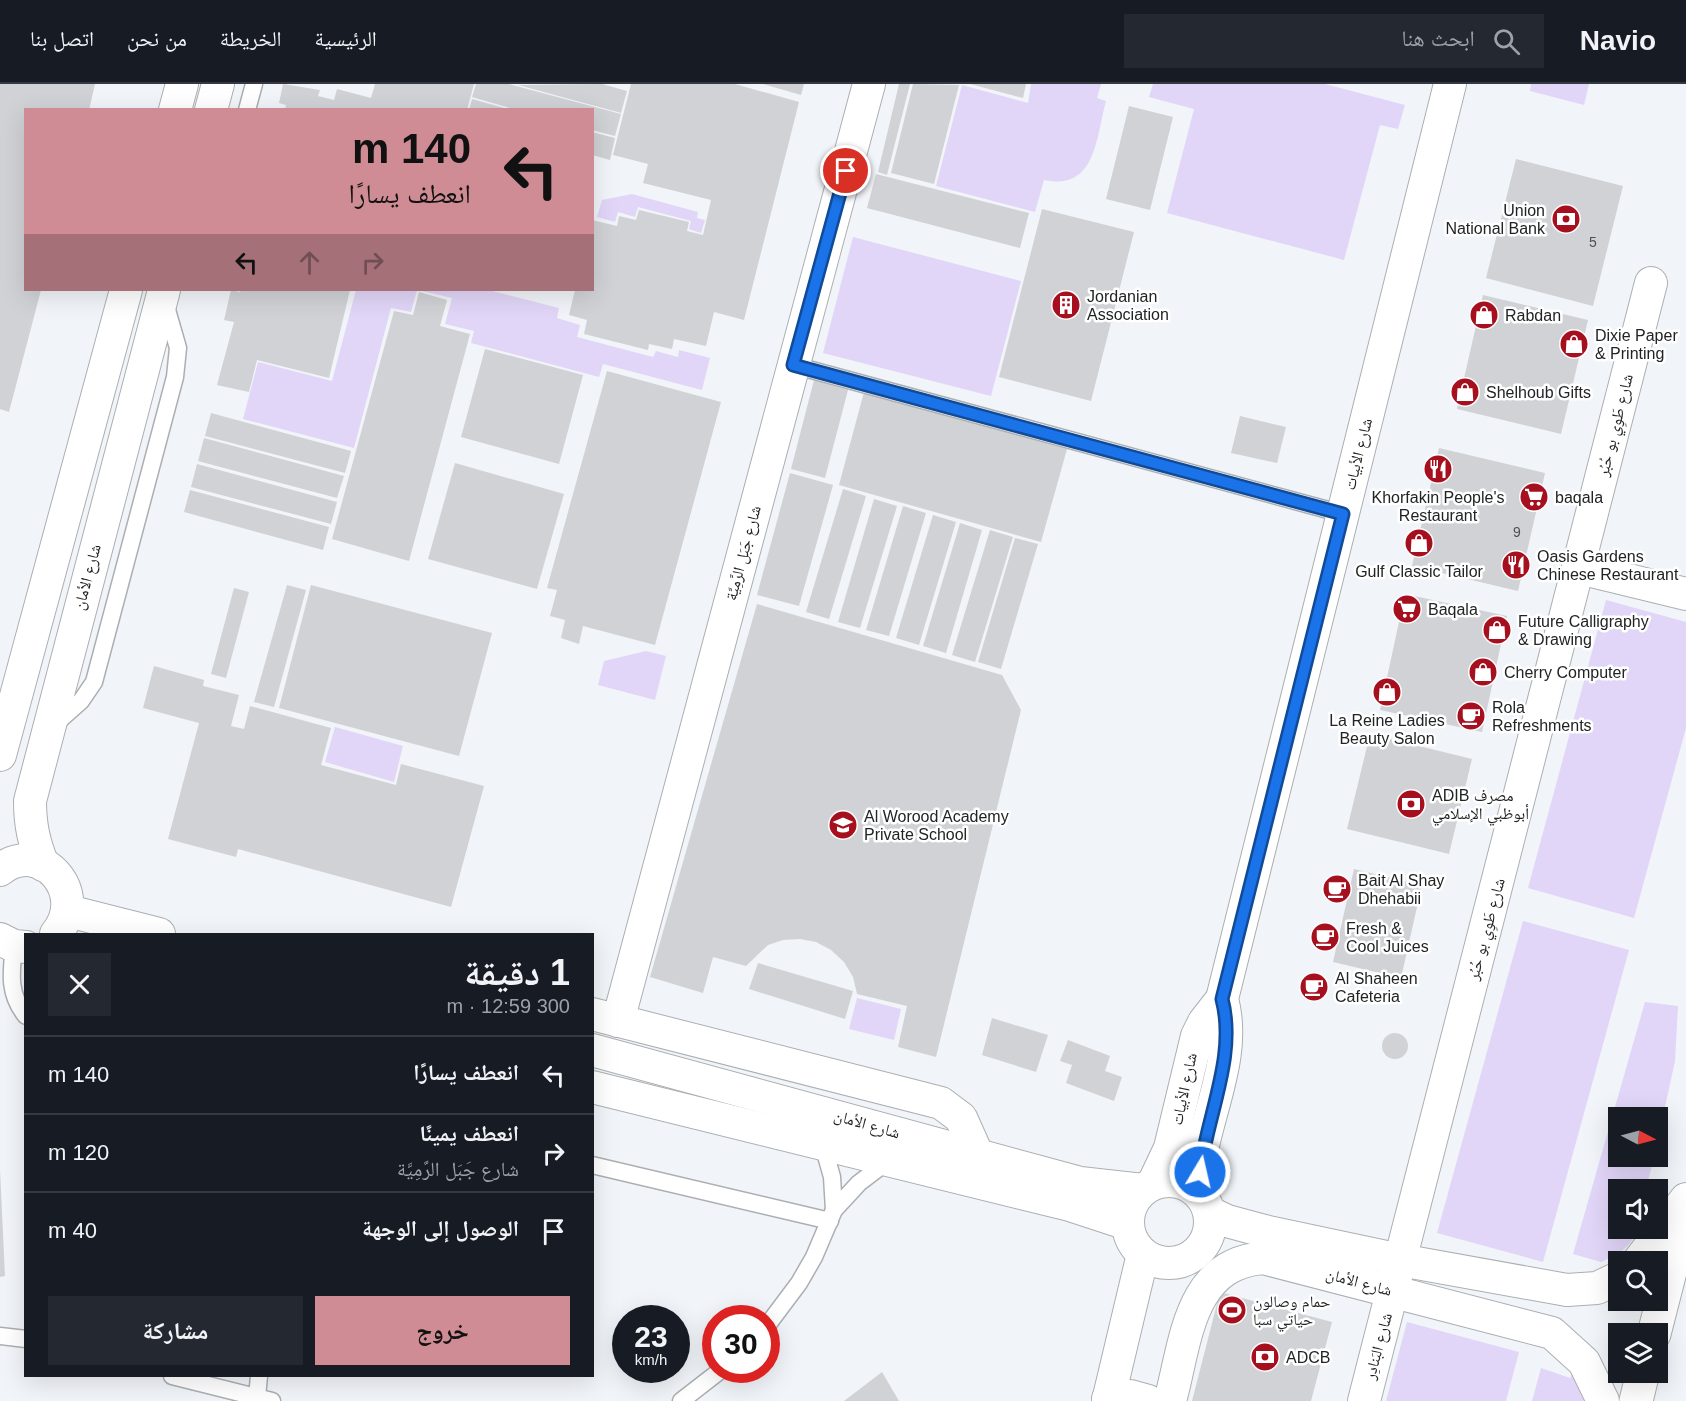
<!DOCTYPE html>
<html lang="ar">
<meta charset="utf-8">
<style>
body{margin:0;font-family:Arial,"Noto Naskh Arabic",sans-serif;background:#242831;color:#f1f3f6;direction:rtl;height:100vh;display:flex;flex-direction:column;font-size:22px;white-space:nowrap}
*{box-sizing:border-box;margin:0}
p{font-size:20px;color:#9ea1a6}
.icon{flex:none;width:33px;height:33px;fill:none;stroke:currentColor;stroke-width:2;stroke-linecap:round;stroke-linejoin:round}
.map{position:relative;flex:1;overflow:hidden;direction:ltr}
.side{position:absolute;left:24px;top:849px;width:570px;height:444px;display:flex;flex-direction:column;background:#171b24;border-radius:0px;box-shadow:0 6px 24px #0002;direction:rtl}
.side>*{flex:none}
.guide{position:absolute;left:24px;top:24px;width:570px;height:183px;border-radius:0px;box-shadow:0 6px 24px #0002;direction:rtl;background:#cf8c95;color:#111;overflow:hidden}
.needle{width:39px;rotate:96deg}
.tools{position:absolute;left:1608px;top:1023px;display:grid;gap:12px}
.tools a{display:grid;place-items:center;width:60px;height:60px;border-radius:0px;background:#171b24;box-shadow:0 6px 24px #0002;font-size:30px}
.speed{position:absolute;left:612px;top:1221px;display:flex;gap:12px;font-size:30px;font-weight:700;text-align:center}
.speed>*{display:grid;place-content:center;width:78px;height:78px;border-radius:50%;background:#171b24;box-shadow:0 6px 24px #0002;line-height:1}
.speed small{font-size:15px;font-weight:400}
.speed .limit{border:9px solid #d22;background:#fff;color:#111}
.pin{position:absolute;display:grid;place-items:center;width:51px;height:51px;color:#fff;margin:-26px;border:3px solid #fff;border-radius:50%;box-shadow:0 2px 6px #0007}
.me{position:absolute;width:66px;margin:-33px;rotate:9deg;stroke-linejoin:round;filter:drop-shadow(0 0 4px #0008)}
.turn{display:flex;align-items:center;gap:21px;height:126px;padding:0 24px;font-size:27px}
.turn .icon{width:78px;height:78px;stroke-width:2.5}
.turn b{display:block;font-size:42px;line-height:51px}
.lanes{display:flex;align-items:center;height:57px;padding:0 24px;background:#0003;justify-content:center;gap:30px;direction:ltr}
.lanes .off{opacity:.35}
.round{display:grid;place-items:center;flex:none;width:63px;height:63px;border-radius:0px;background:#242831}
.summary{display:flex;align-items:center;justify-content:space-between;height:102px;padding:0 24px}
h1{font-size:36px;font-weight:800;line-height:45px}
.button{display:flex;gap:12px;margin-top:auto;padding:12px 24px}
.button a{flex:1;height:69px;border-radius:0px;background:#cf8c95;color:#111;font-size:24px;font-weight:800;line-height:69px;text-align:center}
.button a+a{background:#242831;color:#f1f3f6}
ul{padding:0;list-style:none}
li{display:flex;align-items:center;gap:18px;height:78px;padding:0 24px;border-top:2px solid #363941}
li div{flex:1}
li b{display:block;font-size:22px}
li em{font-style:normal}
header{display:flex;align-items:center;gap:36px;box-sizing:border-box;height:84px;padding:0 30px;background:#171b24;border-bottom:2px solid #363941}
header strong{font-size:28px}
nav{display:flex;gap:33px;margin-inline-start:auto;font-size:21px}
.search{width:420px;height:54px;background:#242831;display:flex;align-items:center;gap:15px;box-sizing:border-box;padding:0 21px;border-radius:0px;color:#9ea1a6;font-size:22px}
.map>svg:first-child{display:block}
</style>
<header>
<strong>Navio</strong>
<div class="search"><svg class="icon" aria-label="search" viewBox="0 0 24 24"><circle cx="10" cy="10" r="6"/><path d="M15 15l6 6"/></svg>ابحث هنا</div>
<nav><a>الرئيسية</a><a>الخريطة</a><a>من نحن</a><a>اتصل بنا</a></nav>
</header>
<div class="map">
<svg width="1686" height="1317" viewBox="0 0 1686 1317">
<rect width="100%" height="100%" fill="#f1f4f8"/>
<g fill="#e2d6f8">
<path d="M1031,0H1101L1097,14L1106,17C1096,54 1096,107 1044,96L1035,128L936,102L962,1L1028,19Z"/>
<path d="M1153,0H1325L1405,21L1398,45L1380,41L1344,176L1167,129L1194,25L1149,13Z"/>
<path d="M1531,0H1589L1584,21L1530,7Z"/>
<path d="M632,110L698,128L697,134L705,136L701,149L689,145L691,137L638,123L635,133L618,128L615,138L597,133L602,116Z"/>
<path d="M853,153L1021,197L991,312L823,269Z"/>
<path d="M356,206H417L411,228L391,224L354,364L243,335L258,278L332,297Z"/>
<path d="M418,206H488L559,224L557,234L580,241L577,253L653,273L656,267L678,273L679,266L710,274L702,306L603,280L599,293L471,259L474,247L445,240L452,214Z"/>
<path d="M1606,516L1686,538V644L1634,834L1528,804Z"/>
<path d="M646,567L666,572L655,616L598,601L604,577Z"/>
<path d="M335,643L403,662L394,698L325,678Z"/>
<path d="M1523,837L1629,866L1543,1178L1437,1149Z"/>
<path d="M857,914L901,925L894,956L849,945Z"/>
<path d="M1645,918L1678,922L1675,977L1658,1055V1034H1618V1072L1654,1073L1646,1105L1618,1106V1144L1637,1145C1632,1163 1617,1171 1601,1178L1573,1170Z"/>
<path d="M1407,1238L1519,1268L1506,1317H1386Z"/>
<path d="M1541,1284L1570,1294L1575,1286L1586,1317H1532Z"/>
</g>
<g fill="#d1d2d6">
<path d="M0,0H95L89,26H26V206H41L9,328L0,325Z"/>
<path d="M283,0L320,6L318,12L334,16L337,5L371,14L375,0H474L467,26H285L286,21L279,19Z"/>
<path d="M476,0H509L621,30L615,52L592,46V26H517L472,13Z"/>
<path d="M602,0L627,7L621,29L518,1Z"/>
<path d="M631,0H735L799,18L744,236L714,228L706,262L674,255L672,265L649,260L648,266L584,250L587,236L569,231L575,206H592V136L617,142L619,132L636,136L639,126L689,138L687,147L703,151L711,116L643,99L648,80L613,71Z"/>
<path d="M763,0H804L801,11Z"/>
<path d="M899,0H910L887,91L878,88Z"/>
<path d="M913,0L959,1L934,100L891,89Z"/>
<path d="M970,0H1026L1023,14Z"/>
<path d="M472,15L508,25V26H469Z"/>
<path d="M1129,22L1173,33L1150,126L1106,115Z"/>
<path d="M592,48L615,54L610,76L592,71Z"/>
<path d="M1516,75L1623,102L1593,222L1486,194Z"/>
<path d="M876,90L1029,129L1020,164L867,124Z"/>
<path d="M1042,125L1134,148L1091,317L999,293Z"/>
<path d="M231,206L240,208L241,206H350L329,294L257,276L249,308L217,301L234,238L224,236Z"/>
<path d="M419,208L447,216L440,242L470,250L409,477L332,455L394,227L413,231Z"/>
<path d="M1483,211L1588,236L1561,350L1457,325Z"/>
<path d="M485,265L583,291L559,380L461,353Z"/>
<path d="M607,287L721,318L655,561L583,542L579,560L561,554L565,536L550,532L557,506L547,504Z"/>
<path d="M814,296L848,306L825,394L791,385Z"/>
<path d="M864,308L1067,365L1041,458L839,401Z"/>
<path d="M211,329L351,367L345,389L205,352Z"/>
<path d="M1240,332L1286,343L1277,379L1231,369Z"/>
<path d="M204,354L344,392L337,414L198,377Z"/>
<path d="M1439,364L1545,389L1518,507L1412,482Z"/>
<path d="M455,379L564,410L537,505L428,475Z"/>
<path d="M197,380L337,418L331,440L191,403Z"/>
<path d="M790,389L833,401L799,522L757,511Z"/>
<path d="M843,405L866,412L829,535L806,528Z"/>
<path d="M190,406L329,443L323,466L184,428Z"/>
<path d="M874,415L897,422L860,544L838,538Z"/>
<path d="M903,422L926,429L889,552L866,546Z"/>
<path d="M933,431L956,438L919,561L896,554Z"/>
<path d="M960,439L982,446L946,569L923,562Z"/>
<path d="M990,446L1013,453L975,578L952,571Z"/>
<path d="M1015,454L1038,460L1001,585L978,578Z"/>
<path d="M287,501L306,506L274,623L254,618Z"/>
<path d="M311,501L492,549L459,672L279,624Z"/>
<path d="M234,504L249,508L226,594L211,590Z"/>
<path d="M1405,510L1507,532L1482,648L1380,626Z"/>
<path d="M757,520L1002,591L1021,626L936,973L898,963L907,922L857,910L853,893L844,878L831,866L816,858L800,855L783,856L768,861L746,882L713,873L703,909L650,893Z"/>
<path d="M154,582L204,596L203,602L239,611L231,642L244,645L250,622L331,644L321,681L396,701L401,680L484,702L451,823L238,765L236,773L168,755L199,639L143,624Z"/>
<path d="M1370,650L1472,675L1449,770L1347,745Z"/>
<path d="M1354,785L1422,801L1401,894L1333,878Z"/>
<path d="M758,879L853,907L845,935L749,905Z"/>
<path d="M992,934L1048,951L1036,988L982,971Z"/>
<circle cx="1395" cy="962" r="13"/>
<path d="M1068,956L1110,972L1105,987L1122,993L1114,1017L1066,999L1072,981L1060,977Z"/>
<path d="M0,1086L5,1192L0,1193Z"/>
<path d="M1220,1208L1332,1238L1311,1317H1192Z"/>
<path d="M882,1288L899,1317H844Z"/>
</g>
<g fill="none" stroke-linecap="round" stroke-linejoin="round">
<g stroke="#acafb2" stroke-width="19">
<g id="service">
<path d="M247,26L254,0"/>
<path d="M793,281L1343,430"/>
<path d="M54,641L81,617L94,598L175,293L178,264L165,219"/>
<path d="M14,862C11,889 8,910 26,932"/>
<path d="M823,1061L832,1093L834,1126"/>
<path d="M592,1081L830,1137"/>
<path d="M766,1243L799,1199L814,1173L834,1126L859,1099L888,1077"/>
<path d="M0,1252L26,1255"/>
<path d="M172,1292L272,1317"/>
<path d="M257,1313L259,1292"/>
<path d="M681,1317L721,1286"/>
</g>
</g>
<g stroke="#acafb2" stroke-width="34">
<g id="minor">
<path d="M175,26L182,0"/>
<path d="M211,26L218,0"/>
<path d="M1579,484L1686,510"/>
<path d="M0,671L126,206"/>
<path d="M43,781C34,759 30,741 30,717L164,206"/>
<path d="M0,786C40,753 90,809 56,850"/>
<path d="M68,827L159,850"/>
<path d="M0,855L14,862L26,863"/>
<path d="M592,930L941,1019L961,1034L978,1072"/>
<path d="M618,937L869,0"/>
<path d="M592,966L1080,1099L1143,1106"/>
<path d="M592,1003L1070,1121L1128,1140"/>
<circle cx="1169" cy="1138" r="41"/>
<path d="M1153,1100L1170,1064L1197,952L1204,938L1222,915"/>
<path d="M1198,1108C1199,1094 1200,1080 1202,1066C1212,1017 1236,966 1222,915L1450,0"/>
<path d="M1210,1129L1227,1137L1264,1147L1400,1176L1567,1206L1597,1204L1618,1194"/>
<path d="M1638,1178L1686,1115"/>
<path d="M1108,1315L1130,1312L1148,1317"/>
<path d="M1108,1317L1143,1170"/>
<path d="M1170,1317C1186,1259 1188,1180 1263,1174L1552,1249L1584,1278L1603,1317"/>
<path d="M1364,1317L1651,199"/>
</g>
</g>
<g stroke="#acafb2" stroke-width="35">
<g id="primary">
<path d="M1654,1250L1686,1125"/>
<path d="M1636,1317L1643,1288"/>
</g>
</g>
<use href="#service" stroke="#fff" stroke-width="16"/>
<use href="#minor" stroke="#fff" stroke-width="32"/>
<use href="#primary" stroke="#fff" stroke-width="33"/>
</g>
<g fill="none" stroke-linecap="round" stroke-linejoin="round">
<g stroke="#114b97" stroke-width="15">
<path id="route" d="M846,87L793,281L1343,430L1222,915C1237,972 1207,1031 1200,1088"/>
</g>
<use href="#route" stroke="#1a73e8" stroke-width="10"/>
</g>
<defs>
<g id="bank-disc" transform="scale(1.5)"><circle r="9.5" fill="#a60f1e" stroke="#fff"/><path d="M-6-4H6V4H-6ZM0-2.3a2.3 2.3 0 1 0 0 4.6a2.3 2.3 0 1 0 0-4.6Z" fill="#fff"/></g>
<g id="building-disc" transform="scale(1.5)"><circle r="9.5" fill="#a60f1e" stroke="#fff"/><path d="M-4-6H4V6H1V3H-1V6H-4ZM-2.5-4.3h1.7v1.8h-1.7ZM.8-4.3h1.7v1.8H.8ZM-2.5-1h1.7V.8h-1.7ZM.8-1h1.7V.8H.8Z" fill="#fff"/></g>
<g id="shop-disc" transform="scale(1.5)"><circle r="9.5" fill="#a60f1e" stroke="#fff"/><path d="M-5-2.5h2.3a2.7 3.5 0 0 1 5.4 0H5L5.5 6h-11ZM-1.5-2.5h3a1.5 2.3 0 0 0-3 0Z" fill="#fff"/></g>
<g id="restaurant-disc" transform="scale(1.5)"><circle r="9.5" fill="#a60f1e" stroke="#fff"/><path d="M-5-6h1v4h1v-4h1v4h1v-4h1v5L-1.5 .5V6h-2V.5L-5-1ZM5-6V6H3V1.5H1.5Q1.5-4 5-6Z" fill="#fff"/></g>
<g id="supermarket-disc" transform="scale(1.5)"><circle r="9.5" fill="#a60f1e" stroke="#fff"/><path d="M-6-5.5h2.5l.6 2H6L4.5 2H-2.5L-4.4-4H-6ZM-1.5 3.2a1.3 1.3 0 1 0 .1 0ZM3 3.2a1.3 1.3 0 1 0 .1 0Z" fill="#fff"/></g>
<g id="cafe-disc" transform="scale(1.5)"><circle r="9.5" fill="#a60f1e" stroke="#fff"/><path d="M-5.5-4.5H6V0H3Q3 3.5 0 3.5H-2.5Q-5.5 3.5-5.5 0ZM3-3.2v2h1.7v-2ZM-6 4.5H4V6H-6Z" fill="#fff"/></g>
<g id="school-disc" transform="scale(1.5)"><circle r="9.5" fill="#a60f1e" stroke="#fff"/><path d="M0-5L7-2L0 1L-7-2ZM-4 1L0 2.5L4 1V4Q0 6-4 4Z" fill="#fff"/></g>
<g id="stadium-disc" transform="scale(1.5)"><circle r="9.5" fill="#a60f1e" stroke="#fff"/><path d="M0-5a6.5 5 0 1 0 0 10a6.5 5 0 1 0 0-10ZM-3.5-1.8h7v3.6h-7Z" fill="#fff"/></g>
</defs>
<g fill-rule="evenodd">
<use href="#bank-disc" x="1566" y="135"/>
<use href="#building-disc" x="1066" y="221"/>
<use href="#shop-disc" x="1484" y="231"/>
<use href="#shop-disc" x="1574" y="260"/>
<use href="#shop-disc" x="1465" y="308"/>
<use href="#restaurant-disc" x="1438" y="385"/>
<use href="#supermarket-disc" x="1534" y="413"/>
<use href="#shop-disc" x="1419" y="459"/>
<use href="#restaurant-disc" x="1516" y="481"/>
<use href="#supermarket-disc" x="1407" y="525"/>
<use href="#shop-disc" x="1497" y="546"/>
<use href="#shop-disc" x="1483" y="588"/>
<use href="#shop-disc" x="1387" y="608"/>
<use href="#cafe-disc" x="1471" y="632"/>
<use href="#bank-disc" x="1411" y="720"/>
<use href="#school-disc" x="843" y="741"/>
<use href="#cafe-disc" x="1337" y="805"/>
<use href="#cafe-disc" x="1325" y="853"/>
<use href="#cafe-disc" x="1314" y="903"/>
<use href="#stadium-disc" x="1232" y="1226"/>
<use href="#bank-disc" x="1265" y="1273"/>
</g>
<g text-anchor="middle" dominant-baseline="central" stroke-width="5" stroke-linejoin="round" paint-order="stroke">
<g font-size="14" fill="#4e4f50">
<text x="1593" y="158">5</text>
<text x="1517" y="448">9</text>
</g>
<g font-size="16" fill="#222324" stroke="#fff" text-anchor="start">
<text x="1545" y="126" text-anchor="end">Union<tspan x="1545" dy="18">National Bank</tspan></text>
<text x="1087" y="212">Jordanian<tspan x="1087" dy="18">Association</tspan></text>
<text x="1505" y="231">Rabdan</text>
<text x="1595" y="251">Dixie Paper<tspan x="1595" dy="18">&amp; Printing</tspan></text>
<text x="1486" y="308">Shelhoub Gifts</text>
<text x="1438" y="413" text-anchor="middle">Khorfakin People's<tspan x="1438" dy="18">Restaurant</tspan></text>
<text x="1555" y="413">baqala</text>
<text x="1537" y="472">Oasis Gardens<tspan x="1537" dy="18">Chinese Restaurant</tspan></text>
<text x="1419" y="487" text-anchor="middle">Gulf Classic Tailor</text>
<text x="1428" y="525">Baqala</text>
<text x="1518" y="537">Future Calligraphy<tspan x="1518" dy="18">&amp; Drawing</tspan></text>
<text x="1504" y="588">Cherry Computer</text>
<text x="1492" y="623">Rola<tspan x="1492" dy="18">Refreshments</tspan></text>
<text x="1387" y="636" text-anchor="middle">La Reine Ladies<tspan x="1387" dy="18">Beauty Salon</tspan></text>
<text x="1432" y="711">ADIB مصرف<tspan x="1432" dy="18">أبوظبي الإسلامي</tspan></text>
<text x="864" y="732">Al Worood Academy<tspan x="864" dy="18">Private School</tspan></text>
<text x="1358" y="796">Bait Al Shay<tspan x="1358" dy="18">Dhehabii</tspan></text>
<text x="1346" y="844">Fresh &amp;<tspan x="1346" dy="18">Cool Juices</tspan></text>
<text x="1335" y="894">Al Shaheen<tspan x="1335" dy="18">Cafeteria</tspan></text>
<text x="1253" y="1217">حمام وصالون<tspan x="1253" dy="18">حياتي سبا</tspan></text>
<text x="1286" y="1273">ADCB</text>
</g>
<g font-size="16" fill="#222324" stroke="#fff">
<text transform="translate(1615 341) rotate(-76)">شارع طَوِي بو حُبُر</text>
<text transform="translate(1358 370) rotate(-76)">شارع الأبيات</text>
<text transform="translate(743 469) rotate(-75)">شارع جَبَل الرَّمِيَّة</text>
<text transform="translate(87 493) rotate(-75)">شارع الأمان</text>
<text transform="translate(1486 845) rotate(-75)">شارع طَوِي بو حُبُر</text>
<text transform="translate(1184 1005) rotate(-78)">شارع الأبيات</text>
<text transform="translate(867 1040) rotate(16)">شارع الأمان</text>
<text transform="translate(1359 1198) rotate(15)">شارع الأمان</text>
<text transform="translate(1378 1262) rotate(-75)">شارع البَنادِر</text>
</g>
</g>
</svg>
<div class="tools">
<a><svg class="needle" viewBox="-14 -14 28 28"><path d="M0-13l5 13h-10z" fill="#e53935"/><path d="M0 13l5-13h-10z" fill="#9ea1a6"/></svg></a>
<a><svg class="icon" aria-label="sound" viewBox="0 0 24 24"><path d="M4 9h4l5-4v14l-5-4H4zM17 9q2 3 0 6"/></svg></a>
<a><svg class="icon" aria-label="search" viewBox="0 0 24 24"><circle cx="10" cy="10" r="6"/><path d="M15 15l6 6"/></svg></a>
<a><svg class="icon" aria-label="layers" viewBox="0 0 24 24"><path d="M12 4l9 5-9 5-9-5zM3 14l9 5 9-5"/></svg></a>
</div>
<div class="speed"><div>23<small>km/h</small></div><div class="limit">30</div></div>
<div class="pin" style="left:846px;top:87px;background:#d93025"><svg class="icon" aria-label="arrive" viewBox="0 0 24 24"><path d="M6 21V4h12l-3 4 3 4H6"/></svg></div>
<svg class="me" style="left:1200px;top:1088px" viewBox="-20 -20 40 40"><circle r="17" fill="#1a73e8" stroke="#fff" stroke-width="3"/><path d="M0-11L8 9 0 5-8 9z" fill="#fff"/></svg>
<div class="guide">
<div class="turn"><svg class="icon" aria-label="left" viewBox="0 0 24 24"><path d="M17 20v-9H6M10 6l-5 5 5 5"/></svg><div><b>140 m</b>انعطف يسارًا</div></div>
<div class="lanes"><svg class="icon" aria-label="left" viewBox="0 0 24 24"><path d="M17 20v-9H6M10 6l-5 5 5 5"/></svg><svg class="icon off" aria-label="ahead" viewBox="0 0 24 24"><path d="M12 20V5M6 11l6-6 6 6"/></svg><svg class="icon off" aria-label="right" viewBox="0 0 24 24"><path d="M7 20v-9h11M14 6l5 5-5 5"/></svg></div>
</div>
<section class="side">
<div class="summary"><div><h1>1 دقيقة</h1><p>300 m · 12:59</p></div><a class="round"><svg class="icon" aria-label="close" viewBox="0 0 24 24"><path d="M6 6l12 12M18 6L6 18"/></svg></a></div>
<ul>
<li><svg class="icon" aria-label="left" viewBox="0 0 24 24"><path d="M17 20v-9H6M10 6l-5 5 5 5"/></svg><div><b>انعطف يسارًا</b></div><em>140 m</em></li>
<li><svg class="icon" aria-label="right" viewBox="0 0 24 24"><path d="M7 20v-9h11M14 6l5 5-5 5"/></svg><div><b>انعطف يمينًا</b><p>شارع جَبَل الرَّمِيَّة</p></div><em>120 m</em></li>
<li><svg class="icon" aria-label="arrive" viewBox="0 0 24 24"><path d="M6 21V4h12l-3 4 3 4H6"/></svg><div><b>الوصول إلى الوجهة</b></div><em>40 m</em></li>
</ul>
<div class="button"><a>خروج</a><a>مشاركة</a></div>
</section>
</div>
